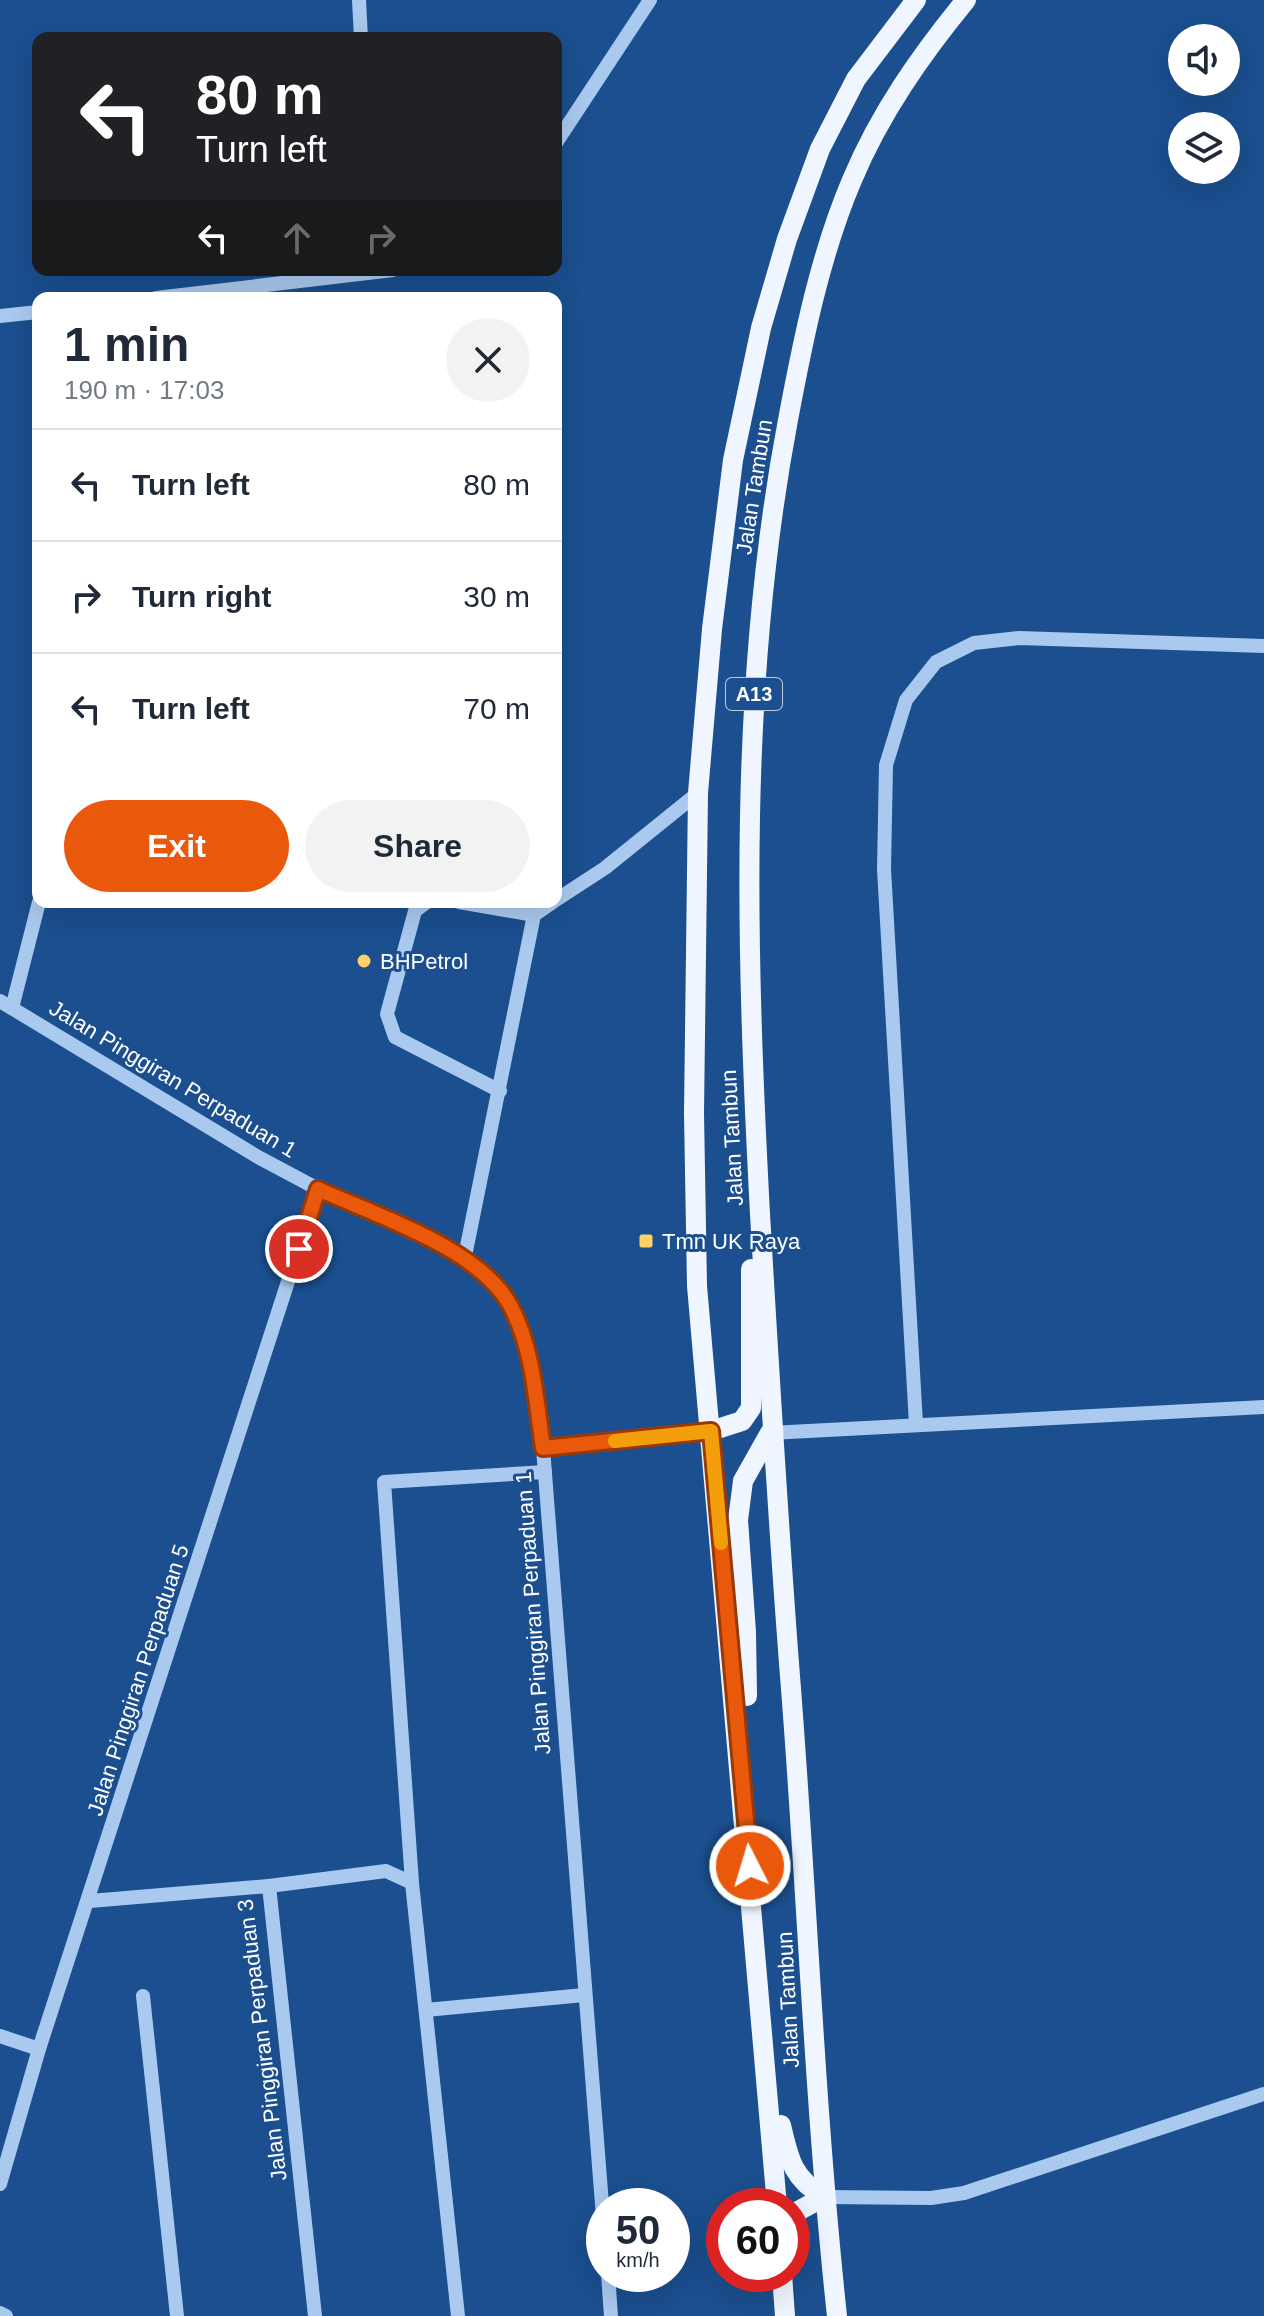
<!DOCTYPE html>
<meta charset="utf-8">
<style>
body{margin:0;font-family:Helvetica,sans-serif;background:#f2f2f3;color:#1f2937;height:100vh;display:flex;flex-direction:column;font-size:30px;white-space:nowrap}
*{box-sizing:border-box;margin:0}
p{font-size:26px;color:#747a83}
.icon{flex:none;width:44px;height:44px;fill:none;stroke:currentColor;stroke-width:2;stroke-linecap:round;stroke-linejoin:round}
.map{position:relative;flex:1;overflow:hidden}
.panel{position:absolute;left:32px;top:292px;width:530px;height:616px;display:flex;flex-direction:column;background:#fff;border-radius:16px;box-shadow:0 8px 32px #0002}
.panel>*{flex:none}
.hud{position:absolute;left:32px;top:32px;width:530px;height:244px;border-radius:16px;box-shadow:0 8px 32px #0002;background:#202124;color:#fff;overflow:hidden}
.buttons{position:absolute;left:1168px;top:24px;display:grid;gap:16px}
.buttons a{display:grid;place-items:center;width:72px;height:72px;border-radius:50%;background:#fff;box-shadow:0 8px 32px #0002;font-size:40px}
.speed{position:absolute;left:586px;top:2188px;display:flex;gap:16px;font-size:40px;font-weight:700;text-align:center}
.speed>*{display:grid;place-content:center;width:104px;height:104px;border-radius:50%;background:#fff;box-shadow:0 8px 32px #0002;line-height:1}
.speed small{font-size:20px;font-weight:400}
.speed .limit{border:12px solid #d22;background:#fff;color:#111}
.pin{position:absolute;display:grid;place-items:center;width:68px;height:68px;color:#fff;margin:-34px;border:4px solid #fff;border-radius:50%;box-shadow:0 2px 8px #0007}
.me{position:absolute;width:88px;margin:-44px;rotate:355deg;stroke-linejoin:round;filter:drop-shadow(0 0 6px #0008)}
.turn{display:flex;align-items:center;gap:28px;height:168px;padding:0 32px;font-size:36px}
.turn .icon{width:104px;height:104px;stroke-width:2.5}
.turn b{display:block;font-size:56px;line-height:68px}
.lanes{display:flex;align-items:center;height:76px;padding:0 32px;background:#0003;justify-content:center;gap:40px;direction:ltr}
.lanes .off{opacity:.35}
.round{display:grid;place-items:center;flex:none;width:84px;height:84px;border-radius:42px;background:#f2f2f3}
.overview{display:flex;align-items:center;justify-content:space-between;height:136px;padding:0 32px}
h1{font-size:48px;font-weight:700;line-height:60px}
.cta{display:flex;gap:16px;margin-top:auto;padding:16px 32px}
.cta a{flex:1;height:92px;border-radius:48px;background:#ea580c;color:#fff;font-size:32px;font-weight:700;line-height:92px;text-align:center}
.cta a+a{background:#f2f2f3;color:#1f2937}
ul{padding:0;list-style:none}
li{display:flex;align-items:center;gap:24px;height:112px;padding:0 32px;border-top:2px solid #e0e1e3}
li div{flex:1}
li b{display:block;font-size:30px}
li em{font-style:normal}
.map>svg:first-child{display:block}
</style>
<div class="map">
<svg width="1264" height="2316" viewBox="0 0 1264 2316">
<rect width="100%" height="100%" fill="#1b4f8f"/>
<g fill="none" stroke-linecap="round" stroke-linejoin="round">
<g stroke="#a9c9ee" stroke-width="14">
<path d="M359,0L361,38"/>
<path d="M556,143L650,0"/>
<path d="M156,298L393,270"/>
<path d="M0,316L38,312"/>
<path d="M556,900L605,868L698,793"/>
<path d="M427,902L415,911L387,1014L395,1037L500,1091"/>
<path d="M459,902L534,915L553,902"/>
<path d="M0,1001L258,1157L318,1189L465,1256L509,1303L529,1359L543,1448L604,2230"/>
<path d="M12,1008L39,902"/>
<path d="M465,1256L534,915"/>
<path d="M916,1424L884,869L886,765L906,700L936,662L974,643L1019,638L1264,646"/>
<path d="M770,1433L1264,1407"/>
<path d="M543,1448L711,1431"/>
<path d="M269,1886L386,1871L412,1883"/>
<path d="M90,1901L269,1886L315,2316"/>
<path d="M143,1996L177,2316"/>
<path d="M426,2010L584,1995"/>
<path d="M0,2036L39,2049"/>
<path d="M0,2184L39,2049L318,1189"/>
<path d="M824,2197L931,2198L964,2193L1264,2094"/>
<path d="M608,2274L611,2316"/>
<path d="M0,2313L6,2316"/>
<path d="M458,2316L412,1883L384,1482L545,1472"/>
</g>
<g stroke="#f0f6ff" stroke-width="20">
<path d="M711,1431L742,1421L751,1408V1269"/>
<path d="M747,1696L746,1632L738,1520L743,1481L770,1433"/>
<path d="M781,2125C789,2159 792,2178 824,2197"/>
<path d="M777,2206L697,1286L694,1113L698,793L712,629L733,460L761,328L787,239L820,149L856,79L916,0"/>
<path d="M792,2222L798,2211L824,2197"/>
<path d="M782,2274L785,2316"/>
<path d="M837,2316C814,2103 807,1889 790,1676C778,1522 769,1368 760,1214C746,948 738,683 788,420C803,340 820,255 852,180C880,113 921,55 966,0"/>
</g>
</g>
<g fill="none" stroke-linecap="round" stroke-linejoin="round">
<g stroke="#983908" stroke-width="20">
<path id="route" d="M299,1249L318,1189C375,1215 479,1248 510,1305C533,1347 536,1401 543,1448L711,1431L750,1866"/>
</g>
<use href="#route" stroke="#ea580c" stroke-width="14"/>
<path stroke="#f59e0b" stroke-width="14" d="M615,1441L711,1431L721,1543"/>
</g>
<g fill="#ffd166" stroke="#1b4f8f" stroke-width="3">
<circle cx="364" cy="961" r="8"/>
<rect x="638" y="1233" width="16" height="16" rx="4"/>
</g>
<g text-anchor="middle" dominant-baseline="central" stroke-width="6" stroke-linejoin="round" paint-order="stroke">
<rect fill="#1b4f8f" stroke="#bbcadd" stroke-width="2" x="726" y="678" width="56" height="32" rx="6"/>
<g font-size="20" font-weight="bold" fill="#fff">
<text x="754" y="694">A13</text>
</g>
<g font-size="22" fill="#fff" stroke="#1b4f8f">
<text transform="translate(754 487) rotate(-81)">Jalan Tambun</text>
<text transform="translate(173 1079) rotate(31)">Jalan Pinggiran Perpaduan 1</text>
<text transform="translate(732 1138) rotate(-93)">Jalan Tambun</text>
<text transform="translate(533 1613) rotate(-94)">Jalan Pinggiran Perpaduan 1</text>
<text transform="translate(138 1680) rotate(-72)">Jalan Pinggiran Perpaduan 5</text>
<text transform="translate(788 2000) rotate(-93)">Jalan Tambun</text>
<text transform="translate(262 2040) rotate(-97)">Jalan Pinggiran Perpaduan 3</text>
</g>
<g font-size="22" fill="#fff" stroke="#1b4f8f" text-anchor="start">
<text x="380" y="961">BHPetrol</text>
<text x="662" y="1241">Tmn UK Raya</text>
</g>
</g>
</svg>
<div class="buttons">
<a><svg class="icon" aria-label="sound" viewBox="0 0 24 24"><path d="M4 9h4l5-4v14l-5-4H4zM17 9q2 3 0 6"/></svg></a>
<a><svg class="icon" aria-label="layers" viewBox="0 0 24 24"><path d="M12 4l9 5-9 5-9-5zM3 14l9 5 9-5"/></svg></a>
</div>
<div class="speed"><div>50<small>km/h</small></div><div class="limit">60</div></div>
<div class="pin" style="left:299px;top:1249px;background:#d93025"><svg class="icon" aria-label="arrive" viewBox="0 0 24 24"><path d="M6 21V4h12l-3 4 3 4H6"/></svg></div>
<svg class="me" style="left:750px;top:1866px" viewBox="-20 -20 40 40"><circle r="17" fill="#ea580c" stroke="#fff" stroke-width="3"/><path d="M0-11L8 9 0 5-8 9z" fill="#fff"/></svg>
<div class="hud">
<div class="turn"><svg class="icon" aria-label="left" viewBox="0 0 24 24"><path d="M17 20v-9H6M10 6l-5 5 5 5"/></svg><div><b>80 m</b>Turn left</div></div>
<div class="lanes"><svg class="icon" aria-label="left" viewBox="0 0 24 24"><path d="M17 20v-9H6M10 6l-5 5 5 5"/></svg><svg class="icon off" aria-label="ahead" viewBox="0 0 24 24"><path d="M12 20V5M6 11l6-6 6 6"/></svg><svg class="icon off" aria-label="right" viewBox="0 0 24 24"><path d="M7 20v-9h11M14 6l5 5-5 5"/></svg></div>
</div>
<section class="panel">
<div class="overview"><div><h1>1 min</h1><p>190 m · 17:03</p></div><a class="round"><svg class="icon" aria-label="close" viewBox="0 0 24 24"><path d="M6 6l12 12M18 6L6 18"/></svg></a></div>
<ul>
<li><svg class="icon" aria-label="left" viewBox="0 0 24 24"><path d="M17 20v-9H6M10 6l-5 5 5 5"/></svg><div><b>Turn left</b></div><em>80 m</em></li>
<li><svg class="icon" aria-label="right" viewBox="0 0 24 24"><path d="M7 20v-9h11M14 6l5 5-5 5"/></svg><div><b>Turn right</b></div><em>30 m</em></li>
<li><svg class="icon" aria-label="left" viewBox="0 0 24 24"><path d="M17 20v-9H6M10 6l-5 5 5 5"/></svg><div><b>Turn left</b></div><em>70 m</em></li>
</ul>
<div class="cta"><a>Exit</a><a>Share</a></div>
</section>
</div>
